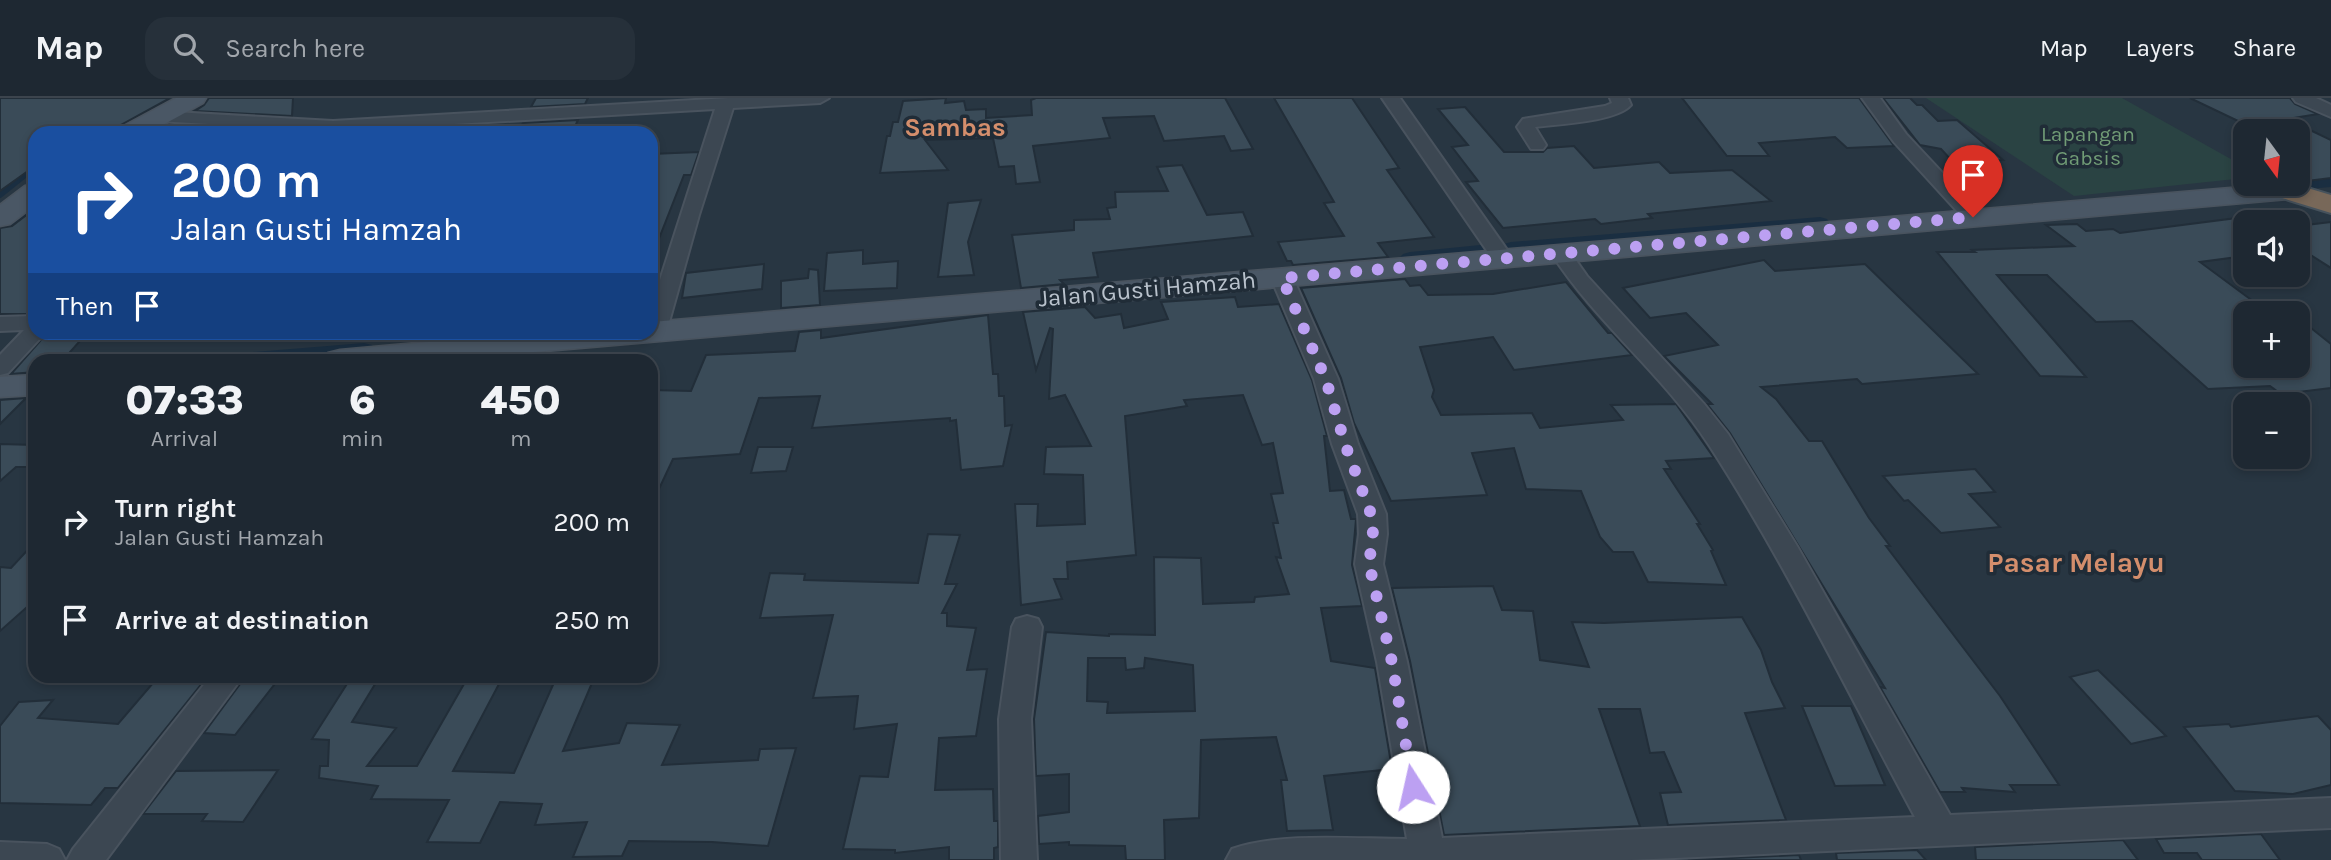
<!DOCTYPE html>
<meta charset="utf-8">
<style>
body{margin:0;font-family:Karla,sans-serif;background:#26303a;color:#f1f3f6;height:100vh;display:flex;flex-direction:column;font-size:26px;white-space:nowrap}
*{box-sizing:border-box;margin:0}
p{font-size:23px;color:#a1a6ac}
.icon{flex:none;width:38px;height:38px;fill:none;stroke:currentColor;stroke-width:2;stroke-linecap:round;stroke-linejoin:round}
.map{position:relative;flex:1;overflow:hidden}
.drawer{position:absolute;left:28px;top:256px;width:630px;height:329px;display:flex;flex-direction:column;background:#1e2832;border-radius:21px;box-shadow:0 4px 10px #0003,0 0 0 2px #3c444d}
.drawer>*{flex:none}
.banner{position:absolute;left:28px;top:28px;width:630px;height:214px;border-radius:21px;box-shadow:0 4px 10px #0003,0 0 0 2px #3c444d;background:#1a4fa0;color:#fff;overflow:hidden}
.needle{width:46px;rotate:165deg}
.tools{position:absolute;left:2233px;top:21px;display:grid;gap:14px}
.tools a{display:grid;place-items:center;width:77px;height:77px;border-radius:14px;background:#1e2832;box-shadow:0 4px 10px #0003,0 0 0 2px #3c444d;font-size:35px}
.pin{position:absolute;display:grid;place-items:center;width:60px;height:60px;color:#fff;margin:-72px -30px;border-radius:50% 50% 50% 0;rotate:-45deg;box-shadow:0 0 7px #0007}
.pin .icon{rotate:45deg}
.me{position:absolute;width:77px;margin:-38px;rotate:350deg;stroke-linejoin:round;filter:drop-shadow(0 0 5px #0008)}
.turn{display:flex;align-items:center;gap:24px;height:147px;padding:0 28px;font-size:32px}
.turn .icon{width:91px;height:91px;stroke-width:2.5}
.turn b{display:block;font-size:49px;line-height:60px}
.then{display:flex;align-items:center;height:66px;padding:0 28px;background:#0003;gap:14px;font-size:26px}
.eta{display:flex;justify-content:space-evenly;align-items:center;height:119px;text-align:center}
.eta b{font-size:42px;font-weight:800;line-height:49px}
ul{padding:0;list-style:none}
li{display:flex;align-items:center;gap:21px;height:98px;padding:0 28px}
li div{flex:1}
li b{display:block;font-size:26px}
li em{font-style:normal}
header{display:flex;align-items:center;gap:42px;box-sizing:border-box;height:98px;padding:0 35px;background:#1e2832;border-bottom:2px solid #3c444d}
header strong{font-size:33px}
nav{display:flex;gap:38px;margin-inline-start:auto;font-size:24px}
.search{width:490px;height:63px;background:#26303a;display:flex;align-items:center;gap:18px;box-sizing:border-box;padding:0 24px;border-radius:21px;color:#a1a6ac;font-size:26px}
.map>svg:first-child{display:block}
</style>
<header>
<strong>Map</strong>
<div class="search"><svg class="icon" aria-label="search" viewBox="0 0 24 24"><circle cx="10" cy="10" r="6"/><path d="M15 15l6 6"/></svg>Search here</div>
<nav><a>Map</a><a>Layers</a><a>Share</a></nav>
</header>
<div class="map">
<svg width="2331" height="762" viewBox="0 0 2331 762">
<rect width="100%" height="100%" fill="#283642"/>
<path fill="#2a4343" d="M1926,0H2122L2245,69V80L2074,98Z"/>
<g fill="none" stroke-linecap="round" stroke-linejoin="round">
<path stroke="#1a2e41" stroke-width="6" d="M0,97L35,69"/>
<g fill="#1a2e41" fill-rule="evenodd">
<path d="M2331,77V89L2260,95L2250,89L2253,86H2298V80Z"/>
<path d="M35,104V120L7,141L0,143V127L28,106Z"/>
<path d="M1820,119L1827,121L1830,125L1827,129L1511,156L1504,154L1501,150L1504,146L1511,144Z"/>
<path d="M1480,147L1487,149L1490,153L1487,157L1410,166L1403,164L1399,160L1403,156L1410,154Z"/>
<path d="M364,245L372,247L376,252L372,257L321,262H229L233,257L241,255Z"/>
</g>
</g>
<g fill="#3a4b58" stroke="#222e39" stroke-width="2" fill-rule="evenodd">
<path d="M0,0H170L119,28L113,35H35V68L0,93Z"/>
<path d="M209,0H293L292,18L195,13L204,7Z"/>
<path d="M536,0H588L585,6L531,9Z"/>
<path d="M946,0L945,5L964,3L966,12L986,11V20L1032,17L1031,2L1036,0H1225L1253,51L1231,53L1224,38L1164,43L1154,18L1103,20L1110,40L1033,48L1040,84L1016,86L1014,68L999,69L993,40L925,42L948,72L880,75L887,38H890L893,24H898L903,3Z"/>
<path d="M1274,0H1352L1399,70L1387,72L1434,139L1378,145L1388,159L1293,167L1291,163H1287L1278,144L1344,138L1324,105L1334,104Z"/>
<path d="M1682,0H1859L1894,48L1847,50L1835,39L1759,45L1769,58H1727Z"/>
<path d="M1883,0H1910L1917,7H1922L1938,23L1957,22L2003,62L1952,63L1941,51L1920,47Z"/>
<path d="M2190,0H2290L2295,6L2318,16L2287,21L2331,42V80L2307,83L2298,78V33H2259Z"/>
<path d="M1465,9L1504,54H1543L1547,50L1574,48L1594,70L1659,64L1670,75L1732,72L1771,103L1648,116L1652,120L1601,126L1595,121L1503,130L1466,84L1478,83L1452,49L1468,47L1438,11Z"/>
<path d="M578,22L572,35H517L523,25Z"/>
<path d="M169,26L291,33V35H153Z"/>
<path d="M699,54L691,77H684L651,161V56Z"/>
<path d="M1182,67L1207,117L1243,114L1253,138L1093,155L1098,179L1060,182L1064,186L1021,190L1012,137L1074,132V122L1110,121L1107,110L1116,109L1115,94L1168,93L1157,69Z"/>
<path d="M981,102L968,144L974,177L938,179L948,105Z"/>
<path d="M33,112H35V210L29,216H0V130L12,128Z"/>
<path d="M2245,119V158L2200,164L2269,215H2245V268H2298V232L2311,230L2331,246V290L2281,296L2270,288L2208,291L2132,223L2096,224L2047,177H1997L2086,279L2040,278L1937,154H1975L1972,152L2074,148L2046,127L2077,126L2086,133L2113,131L2120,135Z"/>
<path d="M2331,124V170L2309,156L2298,157V128Z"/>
<path d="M863,152V166L898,163L897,190L824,193L827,155Z"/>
<path d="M1764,162L1775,173L1865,166L1978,276L1862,286L1857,281L1761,289L1776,301L1809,343H1822L1869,420L1890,448H1886L2000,598L2059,687H2010L2015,694L1962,690L1965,694H1940L1880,589L1885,590L1730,335L1707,306H1712L1664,258L1718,247L1686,215L1650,220L1623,190Z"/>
<path d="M764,166L762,191L682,200L686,175Z"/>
<path d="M809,171L818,172L820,207L781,210V183L808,180Z"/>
<path d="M1405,181L1410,188L1420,187L1428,197L1493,196L1566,184L1608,235H1612L1632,257L1514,272L1493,239L1420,249L1434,292L1432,299L1441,317L1532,315L1540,330L1623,322L1611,307L1676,306L1714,360L1666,363L1671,371H1664L1700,426H1697L1713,452L1711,453L1726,487L1648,484L1633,454H1613L1600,439L1581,393L1526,391L1514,350L1472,355L1487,397L1391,403L1354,325L1341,280L1301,190Z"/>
<path d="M1235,199L1238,209L1279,206L1312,282L1327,338H1324L1330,393L1344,392L1351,421H1356L1352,467L1362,508L1321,510L1331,563L1375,570L1392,671L1324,678L1333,732L1287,733L1281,682H1287L1276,639L1201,642L1199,720L1164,722L1165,762H1126L1125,748L1069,747V744L1039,746L1038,718L1069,714V676L1036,678L1034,621L1046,534L1109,538V536L1155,537L1154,459L1201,460L1203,506L1254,504L1255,499L1289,496L1276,459L1281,460L1273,425H1278L1271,396L1283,395L1273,345L1262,347L1243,297L1184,302L1187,308L1125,318L1136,457L1067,464L1068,481H1054L1062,501L1021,507L1015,406H1038L1037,428L1085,426L1083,377L1044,376L1046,349L1091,348L1065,297L1049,301L1053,231L1050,230L1036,272L1023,214L1085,209L1095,220L1121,216L1124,230L1168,221L1161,204ZM1088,560H1125L1126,572L1144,570L1145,560L1193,567L1195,613L1107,615L1108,604L1087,603Z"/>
<path d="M988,217L993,276H998L999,298H1004L1005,328L1012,327L1003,368L961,372L956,322L950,323V320L812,330L820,298L759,300L740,356L673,361L651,408V292L691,293L706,257L795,253L799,234L821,232V240Z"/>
<path d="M48,234H88L63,262H35V274L11,276Z"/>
<path d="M26,300L0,326V302Z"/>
<path d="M0,346L35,347V369H16L0,383Z"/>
<path d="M758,349H793L786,373L751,375Z"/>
<path d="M1975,371L1995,394L1969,396L2000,429L1941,435L1908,402L1904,403L1883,378Z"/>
<path d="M928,436L960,437L945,486H957L942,515H947V528L976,530L967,572L987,571L976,638L939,640L935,692L993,691L994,723H998V749L994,750V762H949V749L895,755V752L843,751L860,678L888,679L897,626L854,631L858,598L813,600L833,517L760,520L770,475L805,476L804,482L918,485Z"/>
<path d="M35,444V502L0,533V469L11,470Z"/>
<path d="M1493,488L1502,512L1533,513L1540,562L1589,569L1572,524L1604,525L1742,519L1761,552L1772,584L1785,610L1745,615L1786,722L1668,727L1660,695L1681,694L1664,654L1650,655L1640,611H1599L1640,728L1444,737L1410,563L1392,490Z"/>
<path d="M2098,572L2166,638L2131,646L2070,579Z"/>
<path d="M159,578H208L118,690H105L91,707L0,705V628L19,604L53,602L38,620L118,626Z"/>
<path d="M246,578H281L235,637L204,635Z"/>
<path d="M352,578H380L352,624L396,630L367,668H417L464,586H499L453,673L514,675L556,580L595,578L563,653L619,645L627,625L680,627L662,667L758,662L760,651L796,650L768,748L712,744L629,743L622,758L573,759L587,724L535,727L542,706L500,704L480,745L427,744L449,702L371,701L378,688L319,680L320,668H328L329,642L312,641Z"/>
<path d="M1802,608H1851L1885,687L1835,688Z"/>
<path d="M2318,618L2331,632V687L2293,696L2235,693L2184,629L2229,626L2231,629Z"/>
<path d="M278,672L243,724L202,723L207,716H143L176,673Z"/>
<path d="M2261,736L2280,762H2202L2197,755H2164L2156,741Z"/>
<path d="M2123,742L2138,762H1976L1975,749Z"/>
<path d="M1917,752L1926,762H1837L1836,755Z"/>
<path d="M1799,757L1801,762H1688Z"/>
</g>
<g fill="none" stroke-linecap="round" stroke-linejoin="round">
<g stroke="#49535e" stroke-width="4">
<g id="street">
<path d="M729,0H829L820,5L733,10L699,117L666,235L663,240H647L644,235L651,234V210L715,11L333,33L157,23L148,18L157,13L333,23Z"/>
<path d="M1382,0H1400L1512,159L1508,163H1494Z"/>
<path d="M1610,0H1628L1631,7C1616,24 1558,26 1535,29L1546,47L1543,51H1531L1517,29L1523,21L1529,20L1605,8L1612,5Z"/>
<path d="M1862,0H1880L1906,36L1980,115L1983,119L1980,123H1966L1894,44Z"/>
<path d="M2293,0H2316L2331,7V19L2296,4Z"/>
<path d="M1561,149L1568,151L1587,178L1704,306L1728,336L1797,448L1950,717L2331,700V730L1631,762H1226L1232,751C1278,734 1356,741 1407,741L1377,564L1355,466L1359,436L1358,416L1332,346L1314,281L1271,180L1274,175H1290L1293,180L1338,281L1358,346L1386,416L1387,436L1383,466L1407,564L1442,740L1915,719C1848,595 1786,466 1709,347C1664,277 1596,225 1551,155L1554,151Z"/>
<path d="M35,218V234H46L8,275L0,277V257L24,232L0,233V219Z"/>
<path d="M433,234H456L443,259H427L423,254Z"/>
<path d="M1027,518L1038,521L1042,529L1031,621L1037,762H1001L999,621L1012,529L1016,521Z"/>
<path d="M211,578H243L106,762H67L73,751Z"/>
<path d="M0,744L47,746L59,751L65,762H0Z"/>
</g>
</g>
<g stroke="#49535e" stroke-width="3">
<g id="secondary">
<path d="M176,0H206L203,5L148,35H116L120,30Z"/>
<path d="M35,86V107L10,126L0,128V107L25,88Z"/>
<path d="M2278,86L2299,87L2303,93L2299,99L2289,101L442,262H324L328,255L340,252L537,234H651V224Z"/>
<path d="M35,277V297L0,299V279Z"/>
</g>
</g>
<g stroke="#46525c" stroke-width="4">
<path id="highway" d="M2294,86L2331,97V115L2279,99L2275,93L2279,87Z"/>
</g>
<use href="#street" fill="#3c4752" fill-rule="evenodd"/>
<use href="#secondary" fill="#4a5765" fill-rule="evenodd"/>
<use href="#highway" fill="#786859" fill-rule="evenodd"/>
</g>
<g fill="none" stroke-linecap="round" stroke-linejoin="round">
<path stroke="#bca0f2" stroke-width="12" stroke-dasharray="0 21.6" d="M1413,689L1392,564L1369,466L1373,436L1371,416L1345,346L1326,282L1282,180L1973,119"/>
</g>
<g text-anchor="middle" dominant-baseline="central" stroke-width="7" stroke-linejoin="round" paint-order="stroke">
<g font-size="21" fill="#719c76" stroke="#202c37">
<text x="2088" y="36">Lapangan<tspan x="2088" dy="24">Gabsis</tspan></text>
</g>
<g font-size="24" fill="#b9c2cc" stroke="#202c37">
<text transform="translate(1147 191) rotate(-5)">Jalan Gusti Hamzah</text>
</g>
<g font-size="26" font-weight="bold" fill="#d48e6c" stroke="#202c37">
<text x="955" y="29">Sambas</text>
</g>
<g font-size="28" font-weight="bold" fill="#d48e6c" stroke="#202c37">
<text x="2076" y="464">Pasar Melayu</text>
</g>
</g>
</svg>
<div class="tools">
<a><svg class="needle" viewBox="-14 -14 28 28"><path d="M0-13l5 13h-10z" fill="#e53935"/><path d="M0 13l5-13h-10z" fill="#a1a6ac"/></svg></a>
<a><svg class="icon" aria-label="sound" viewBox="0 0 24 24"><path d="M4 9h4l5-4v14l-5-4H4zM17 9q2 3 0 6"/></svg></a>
<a>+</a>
<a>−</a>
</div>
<div class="pin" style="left:1973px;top:119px;background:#d93025"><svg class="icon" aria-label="arrive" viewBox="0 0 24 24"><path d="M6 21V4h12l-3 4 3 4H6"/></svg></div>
<svg class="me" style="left:1413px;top:689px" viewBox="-20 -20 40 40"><circle r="19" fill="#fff"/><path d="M0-13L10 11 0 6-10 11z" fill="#bca0f2"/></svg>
<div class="banner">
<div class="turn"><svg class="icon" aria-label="right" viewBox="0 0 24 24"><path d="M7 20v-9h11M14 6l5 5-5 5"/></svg><div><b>200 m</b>Jalan Gusti Hamzah</div></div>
<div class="then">Then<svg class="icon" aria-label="arrive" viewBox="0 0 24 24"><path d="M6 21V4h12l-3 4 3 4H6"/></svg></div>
</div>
<section class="drawer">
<div class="eta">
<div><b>07:33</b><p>Arrival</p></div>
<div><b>6</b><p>min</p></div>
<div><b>450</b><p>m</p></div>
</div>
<ul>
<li><svg class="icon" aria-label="right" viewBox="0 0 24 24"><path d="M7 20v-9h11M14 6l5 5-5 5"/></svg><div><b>Turn right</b><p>Jalan Gusti Hamzah</p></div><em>200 m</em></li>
<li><svg class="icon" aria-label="arrive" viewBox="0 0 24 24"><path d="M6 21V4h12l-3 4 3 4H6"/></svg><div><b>Arrive at destination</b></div><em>250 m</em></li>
</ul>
</section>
</div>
